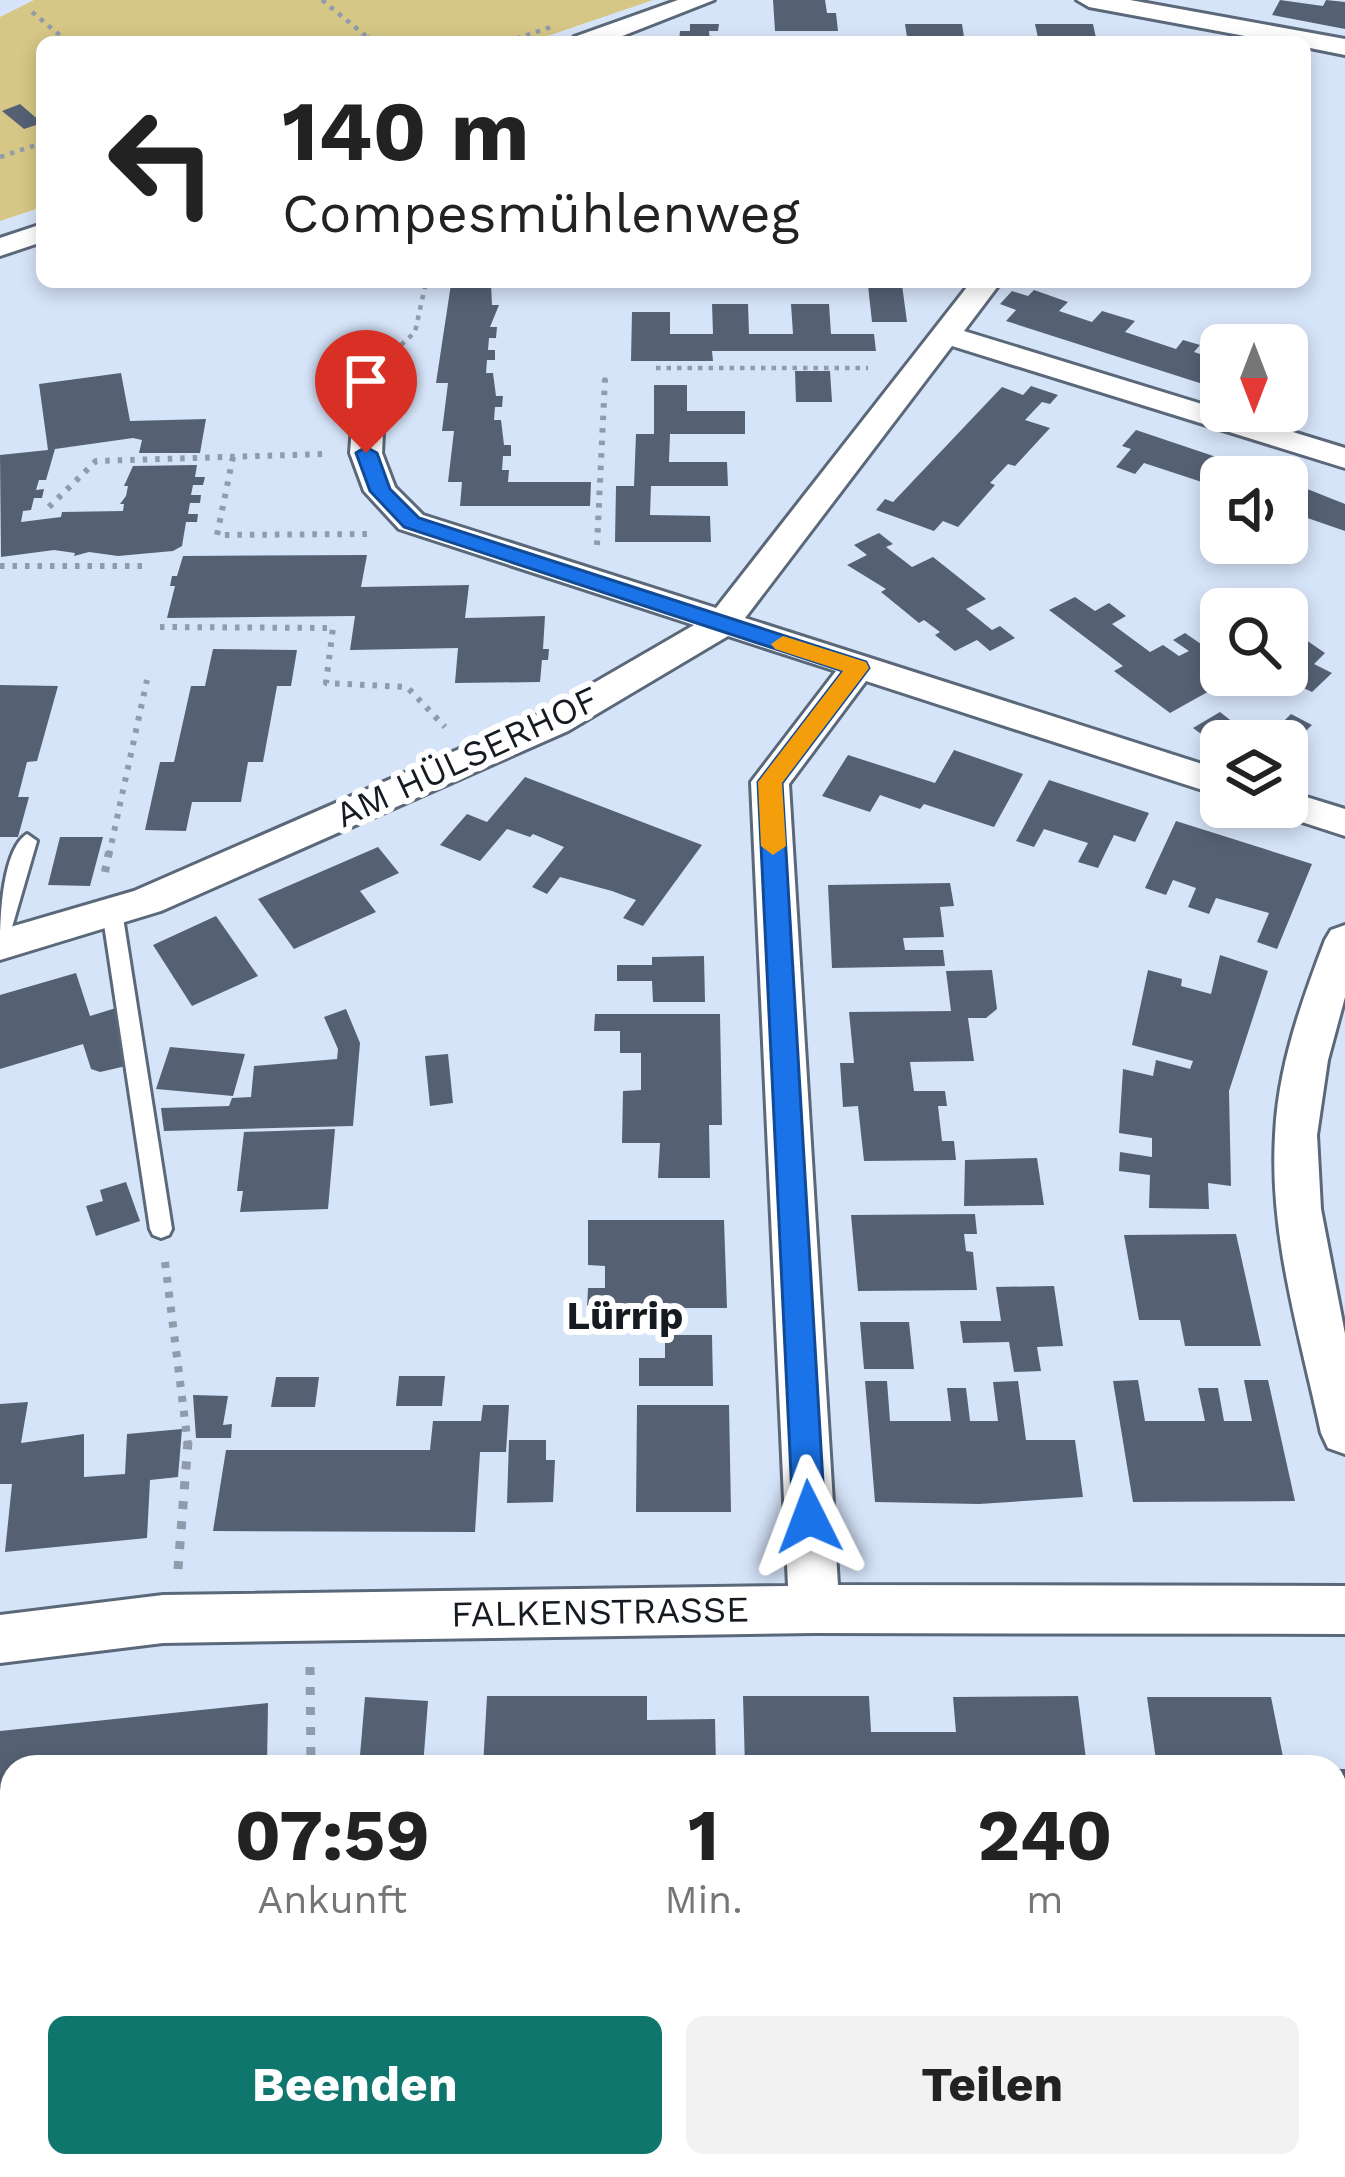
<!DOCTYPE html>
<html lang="de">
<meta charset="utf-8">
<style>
body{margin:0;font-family:"Work Sans",sans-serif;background:#f2f2f2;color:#222;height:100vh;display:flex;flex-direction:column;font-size:45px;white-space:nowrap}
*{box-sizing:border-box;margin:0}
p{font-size:39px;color:#767676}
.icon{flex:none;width:66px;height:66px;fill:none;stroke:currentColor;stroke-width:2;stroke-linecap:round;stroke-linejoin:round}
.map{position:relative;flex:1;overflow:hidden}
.details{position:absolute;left:0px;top:1755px;width:1347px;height:423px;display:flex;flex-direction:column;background:#fff;border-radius:36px 36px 0 0;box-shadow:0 6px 18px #0003}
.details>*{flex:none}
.hud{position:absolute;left:36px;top:36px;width:1275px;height:252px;border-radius:18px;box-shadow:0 6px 18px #0003;background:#fff;color:#222;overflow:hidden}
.needle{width:78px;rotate:180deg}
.controls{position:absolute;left:1200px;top:324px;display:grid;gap:24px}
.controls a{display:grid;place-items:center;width:108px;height:108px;border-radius:18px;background:#fff;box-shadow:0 6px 18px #0003;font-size:60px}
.pin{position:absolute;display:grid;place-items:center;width:102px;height:102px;color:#fff;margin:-123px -51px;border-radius:50% 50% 50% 0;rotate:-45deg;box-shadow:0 0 12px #0007}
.pin .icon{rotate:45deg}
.me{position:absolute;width:132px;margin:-66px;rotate:357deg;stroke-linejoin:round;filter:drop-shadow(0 0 9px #0008)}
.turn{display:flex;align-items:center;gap:42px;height:252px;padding:0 48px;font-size:54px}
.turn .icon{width:156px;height:156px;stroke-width:2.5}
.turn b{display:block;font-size:84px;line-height:102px}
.eta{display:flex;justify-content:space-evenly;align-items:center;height:204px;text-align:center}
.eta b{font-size:72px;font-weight:700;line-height:84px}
.cta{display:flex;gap:24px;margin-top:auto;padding:24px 48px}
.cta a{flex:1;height:138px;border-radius:18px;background:#0f766e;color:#fff;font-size:48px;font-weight:700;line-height:138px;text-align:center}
.cta a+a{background:#f2f2f2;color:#222}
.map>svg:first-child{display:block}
</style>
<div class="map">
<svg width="1345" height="2177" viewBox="0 0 1345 2177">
<rect width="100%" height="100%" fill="#d6e4f9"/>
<path fill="#d6c786" d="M34,0H653L530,42H42V207L0,221V17Z"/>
<g fill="#556173">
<path d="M773,0H825L827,13H836L838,31H775Z"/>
<path d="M1280,0L1323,6L1326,0L1345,2V29L1272,15Z"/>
<path d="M690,24H719L718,31H709L710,42H679L680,31H690Z"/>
<path d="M905,24H962L964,37H907Z"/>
<path d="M1035,24H1093L1096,38H1038Z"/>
<path d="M20,104L42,123L24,129L2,111Z"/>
<path d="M451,284H491L492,305H499L490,327H497L496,338H489L488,350H495V360H487L486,373H493L496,396H503L502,407H495L494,420H501L504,445H511V456H503L502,470H509L508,482H591L590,506H460L462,482H448L454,431H442L448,383H436Z"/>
<path d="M868,285H902L907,322H872Z"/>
<path d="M1034,290L1068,302L1059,311L1092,322L1102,311L1135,321L1125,332L1176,349L1183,340L1200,345L1194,352L1200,354L1206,347L1221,351V375L1209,386L1006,321L1016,310L1000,304L1012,291L1028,296Z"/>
<path d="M712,304H748L749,334H793L791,304H829L831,334H874L876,351H712L713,361H631L632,312H670V334H713Z"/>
<path d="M795,371H830L832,402H796Z"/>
<path d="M121,373L130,421L206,419L200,453H139L142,440L133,438L55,449L46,480H39L36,490L44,489L42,498H34L31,510L23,511L21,522L61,517L62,512L123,511L124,504H120L126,496L128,486H124L133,466L197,465L195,477H205L203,485H193L191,495H201L200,503H190L188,514H198L197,522H186L182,546L173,551L118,556L89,552L74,556L75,553L54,550L1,557L0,455L48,450L39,384Z"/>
<path d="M654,385H687V411H745V434H670L669,462H727L728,486H651L650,515L710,516L711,542H615L616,486H634L636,434H654Z"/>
<path d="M1031,386L1058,395L1050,404L1042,402L1025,420L1050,428L1015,466L1008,464L990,483L995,485L958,527L943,521L934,531L876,510L885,499L893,502L1002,387L1023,395Z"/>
<path d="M1136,430L1258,471L1264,477H1221V503L1209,498L1214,486L1144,463L1135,474L1116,467L1131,449L1122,446Z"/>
<path d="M1287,481L1345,504V531L1287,511Z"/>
<path d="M879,533L893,544L886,547L912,567L933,557L986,599L966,609L992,630L1000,626L1015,638L990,651L977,640L955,651L935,635L940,632L924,620L919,623L881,592L886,589L847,565L867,555L854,545Z"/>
<path d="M367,555L361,587L469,585L465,618L545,616L543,649H549L548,660H542L540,682L455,683L458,648L350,650L355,616L167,618L175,586H170L172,576H177L183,556Z"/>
<path d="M1246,592L1258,601L1243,609H1221V629L1203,616Z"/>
<path d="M1075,597L1095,611L1109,603L1126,616L1112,624L1150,652L1163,645L1179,656L1189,651L1173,640L1185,633L1201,644L1221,633V675H1238L1170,713L1114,671L1123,666L1049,610Z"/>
<path d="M1287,627L1325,653L1314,664L1332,673L1312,692L1293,683L1300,677L1287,668Z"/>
<path d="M213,649L297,650L291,686H277L263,762H248L241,802H192L186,831L145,830L160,762H174L191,686H205Z"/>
<path d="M0,685L58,686L37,761L27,762L18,797H29L18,837H0Z"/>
<path d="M1220,712L1234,723L1208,739L1193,728Z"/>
<path d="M1291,714L1312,725L1287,749V741H1264Z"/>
<path d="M954,750L1023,774L994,827L924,804L920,809L880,795L870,812L822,796L848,755L935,783Z"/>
<path d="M525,777L702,845L643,926L623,918L636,900L612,891L560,877L547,894L532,887L564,847L533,834L530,837L507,829L480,861L440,845L467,814L487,822Z"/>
<path d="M1049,780L1149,813L1135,842L1114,835L1098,868L1078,862L1088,843L1044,829L1034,847L1016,841Z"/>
<path d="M1176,821L1312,864L1277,949L1257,942L1269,913L1216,898L1209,914L1188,907L1196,888L1173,880L1166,895L1145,888Z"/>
<path d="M60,837H103L90,886L48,885Z"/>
<path d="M378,847L399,873L360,891L376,912L294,949L258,899Z"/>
<path d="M950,883L954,906L940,907L944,937L903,938L905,950H943L945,966L832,968L828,885Z"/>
<path d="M216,916L258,976L192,1006L153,945Z"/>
<path d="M1220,955L1268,971L1229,1091L1231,1186L1208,1183L1209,1209L1149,1208L1150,1175L1119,1171L1120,1152L1152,1157V1138L1119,1133L1123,1069L1153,1076L1156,1060L1190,1069L1193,1061L1132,1045L1148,970L1182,979L1181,986L1211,994Z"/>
<path d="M704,956L705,1002H653L652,981H617V965H652V957Z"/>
<path d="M992,970L997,1009L986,1018H968L974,1061L910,1062L914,1091H945L947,1106H938L942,1141H954L956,1160L864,1161L858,1106L843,1107L840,1063H854L849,1012L951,1011L946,971Z"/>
<path d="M76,973L90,1016L116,1008L126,1066L100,1072L91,1069L83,1044L0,1069V995Z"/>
<path d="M346,1009L360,1043L353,1126L164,1131L161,1108L229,1106L232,1098L251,1097L254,1066L337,1059L338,1049L324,1017Z"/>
<path d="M595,1014H720L722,1125H709L710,1178H658L660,1143H622L623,1091L641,1090V1053H620V1031H594Z"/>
<path d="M170,1047L245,1054L233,1096L156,1089Z"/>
<path d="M448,1054L453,1103L430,1106L425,1056Z"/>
<path d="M335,1129L328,1209L240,1212L243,1191H237L244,1132Z"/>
<path d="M1037,1158L1044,1205L964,1206L965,1160Z"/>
<path d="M126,1182L140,1221L96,1236L86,1206L103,1201L100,1190Z"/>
<path d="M975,1214L977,1234H964L966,1251L973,1252L977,1290L858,1291L851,1215Z"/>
<path d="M588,1220H724L727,1308H587L588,1288H605V1266L588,1265Z"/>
<path d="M1236,1234L1261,1346H1185L1180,1320H1139L1124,1235Z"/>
<path d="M1054,1286L1063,1346L1037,1347L1041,1371L1014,1372L1009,1342L963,1343L960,1321H1001L996,1287Z"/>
<path d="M860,1322H909L914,1369H864Z"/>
<path d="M665,1335H712L713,1386H639V1358H665Z"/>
<path d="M399,1376H445L442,1406H396Z"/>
<path d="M276,1377H319L315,1407H271Z"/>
<path d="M1138,1380L1145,1421H1205L1198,1388H1218L1224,1421H1252L1244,1380H1268L1295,1501L1133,1502L1113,1381Z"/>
<path d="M865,1381H887L890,1421H951L947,1388H966L970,1421H998L993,1382L1018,1381L1026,1440H1075L1083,1497L979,1504L875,1502Z"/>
<path d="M193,1395L228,1396L223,1425L232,1424L231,1438H196Z"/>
<path d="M28,1402L21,1443L84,1434V1477L125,1474L127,1434L182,1429L178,1477L150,1480L147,1538L5,1552L12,1484H0V1404Z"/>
<path d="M483,1405H509L506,1452H480L475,1532L213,1531L226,1450H430L433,1421H481Z"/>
<path d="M637,1405H729L731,1512H636Z"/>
<path d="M509,1440H546V1460H555L553,1502L507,1503Z"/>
<path d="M487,1696H647V1720L715,1719L716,1767H483Z"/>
<path d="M743,1696H869L871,1732H956L953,1697L1078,1696L1087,1767H745Z"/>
<path d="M365,1697L428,1701L423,1767H359Z"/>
<path d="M1147,1697H1271L1285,1767H1157Z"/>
<path d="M268,1703L267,1767H12V1876L0,1878V1731Z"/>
<rect x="1335" y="1769" width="10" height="75"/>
<path d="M1335,2055H1345V2172H1303L1301,2166H1335Z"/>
</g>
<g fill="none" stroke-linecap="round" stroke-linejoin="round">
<g stroke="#5b6879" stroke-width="6">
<g id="lane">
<path d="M27,834L37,841L10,934L0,941C0,914 3,849 27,834Z"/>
<path d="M112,904L122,911L172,1229L169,1235L161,1238L153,1235L150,1229L102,911Z"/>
</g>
</g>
<g stroke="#5b6879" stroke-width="6">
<g id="street">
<path d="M678,0H714L607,42H570L574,37Z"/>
<path d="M1077,0H1130L1345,39V55L1305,47V42H1277L1089,7Z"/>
<path d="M42,224V242L0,256V238Z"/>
<path d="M971,282H1001L964,331L1345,448V468L952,346L745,618L1221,770V796L866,681L789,784L838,1585L1345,1586V1634L814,1633L163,1643L0,1663V1615L163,1595L788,1586L751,782L836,671L728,636L568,731L161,911L0,960V930L134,891L542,713L694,625L399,529L364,491L350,453L356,373L339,346L343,340H365L386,373L382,453L395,487L423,515L716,608Z"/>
<path d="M1287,791L1345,809V836L1274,813L1270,807H1287Z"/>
<path d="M1345,925V997L1328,1060L1317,1135L1321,1209L1345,1334V1454L1328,1448L1321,1433C1300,1335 1269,1236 1275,1135C1278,1067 1301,1003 1325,940L1331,930Z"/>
</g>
</g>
<g stroke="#909bab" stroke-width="4.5" stroke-dasharray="4.5 6" stroke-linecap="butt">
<path d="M322,0L366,36"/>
<path d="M32,12L68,42"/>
<path d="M347,42L366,36L375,42"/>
<path d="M506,42L551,27"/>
<path d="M0,157L42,143"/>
<path d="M401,345L415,332L426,282"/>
<path d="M656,368H868"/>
<path d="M605,382V376"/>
</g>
<g stroke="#909bab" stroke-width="6" stroke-dasharray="4.5 8" stroke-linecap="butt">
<path d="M233,457L217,535L369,534"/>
<path d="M49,507L96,461L323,454"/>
<path d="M597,545L605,379"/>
<path d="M0,566H145"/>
<path d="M160,627L333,628L326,683L407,687L445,727"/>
<path d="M109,855L147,680"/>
</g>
<g stroke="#909bab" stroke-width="8" stroke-dasharray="6 9" stroke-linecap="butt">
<path d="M105,872L109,852"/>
<path d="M165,1262L188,1445"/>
</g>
<g stroke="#909bab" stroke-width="9" stroke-dasharray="8 12" stroke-linecap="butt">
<path d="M178,1569L188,1442"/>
<path d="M310,1667L311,1767"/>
<path d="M319,2166L320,2177"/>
</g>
<use href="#lane" fill="#fff" fill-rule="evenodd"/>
<use href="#street" fill="#fff" fill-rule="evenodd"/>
</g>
<path fill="#1a73e8" stroke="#114b97" stroke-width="3" d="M366,447L377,453L390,489L419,518L866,662L869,668L782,783L825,1517L820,1527L809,1531L798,1527L793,1517L758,782L843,671L404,527L370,491L356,453Z"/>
<path fill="#f59e0b" d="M783,636L866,662L869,668L782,783L786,846L773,855L761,846L758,782L843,671L775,649L771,644Z"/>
<g text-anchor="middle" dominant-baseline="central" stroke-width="12" stroke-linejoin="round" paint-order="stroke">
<g font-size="36" fill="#161b22" stroke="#fff">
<text transform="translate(467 757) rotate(-25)">AM HÜLSERHOF</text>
<text transform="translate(600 1612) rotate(-1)">FALKENSTRASSE</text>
</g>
<g font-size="39" font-weight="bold" fill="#161b22" stroke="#fff">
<text x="625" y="1315">Lürrip</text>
</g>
</g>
</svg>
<div class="controls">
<a><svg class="needle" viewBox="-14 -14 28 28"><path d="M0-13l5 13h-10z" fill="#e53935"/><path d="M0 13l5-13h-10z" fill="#767676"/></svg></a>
<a><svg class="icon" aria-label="sound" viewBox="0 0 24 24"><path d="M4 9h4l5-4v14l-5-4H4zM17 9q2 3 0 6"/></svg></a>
<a><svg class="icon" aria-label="search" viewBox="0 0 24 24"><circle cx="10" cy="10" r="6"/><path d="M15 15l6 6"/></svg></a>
<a><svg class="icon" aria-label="layers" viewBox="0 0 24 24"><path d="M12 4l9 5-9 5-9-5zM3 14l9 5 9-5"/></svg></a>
</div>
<div class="pin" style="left:366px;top:453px;background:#d93025"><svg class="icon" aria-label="arrive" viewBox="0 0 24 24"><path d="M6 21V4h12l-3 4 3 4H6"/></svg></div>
<svg class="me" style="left:809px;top:1517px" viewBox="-20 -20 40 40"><path d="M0-17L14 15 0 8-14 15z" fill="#1a73e8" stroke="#fff" stroke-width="4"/></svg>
<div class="hud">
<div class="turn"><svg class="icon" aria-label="left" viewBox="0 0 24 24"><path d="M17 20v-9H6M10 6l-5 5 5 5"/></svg><div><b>140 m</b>Compesmühlenweg</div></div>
</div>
<section class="details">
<div class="eta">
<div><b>07:59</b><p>Ankunft</p></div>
<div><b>1</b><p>Min.</p></div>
<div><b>240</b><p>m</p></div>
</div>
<div class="cta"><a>Beenden</a><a>Teilen</a></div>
</section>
</div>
